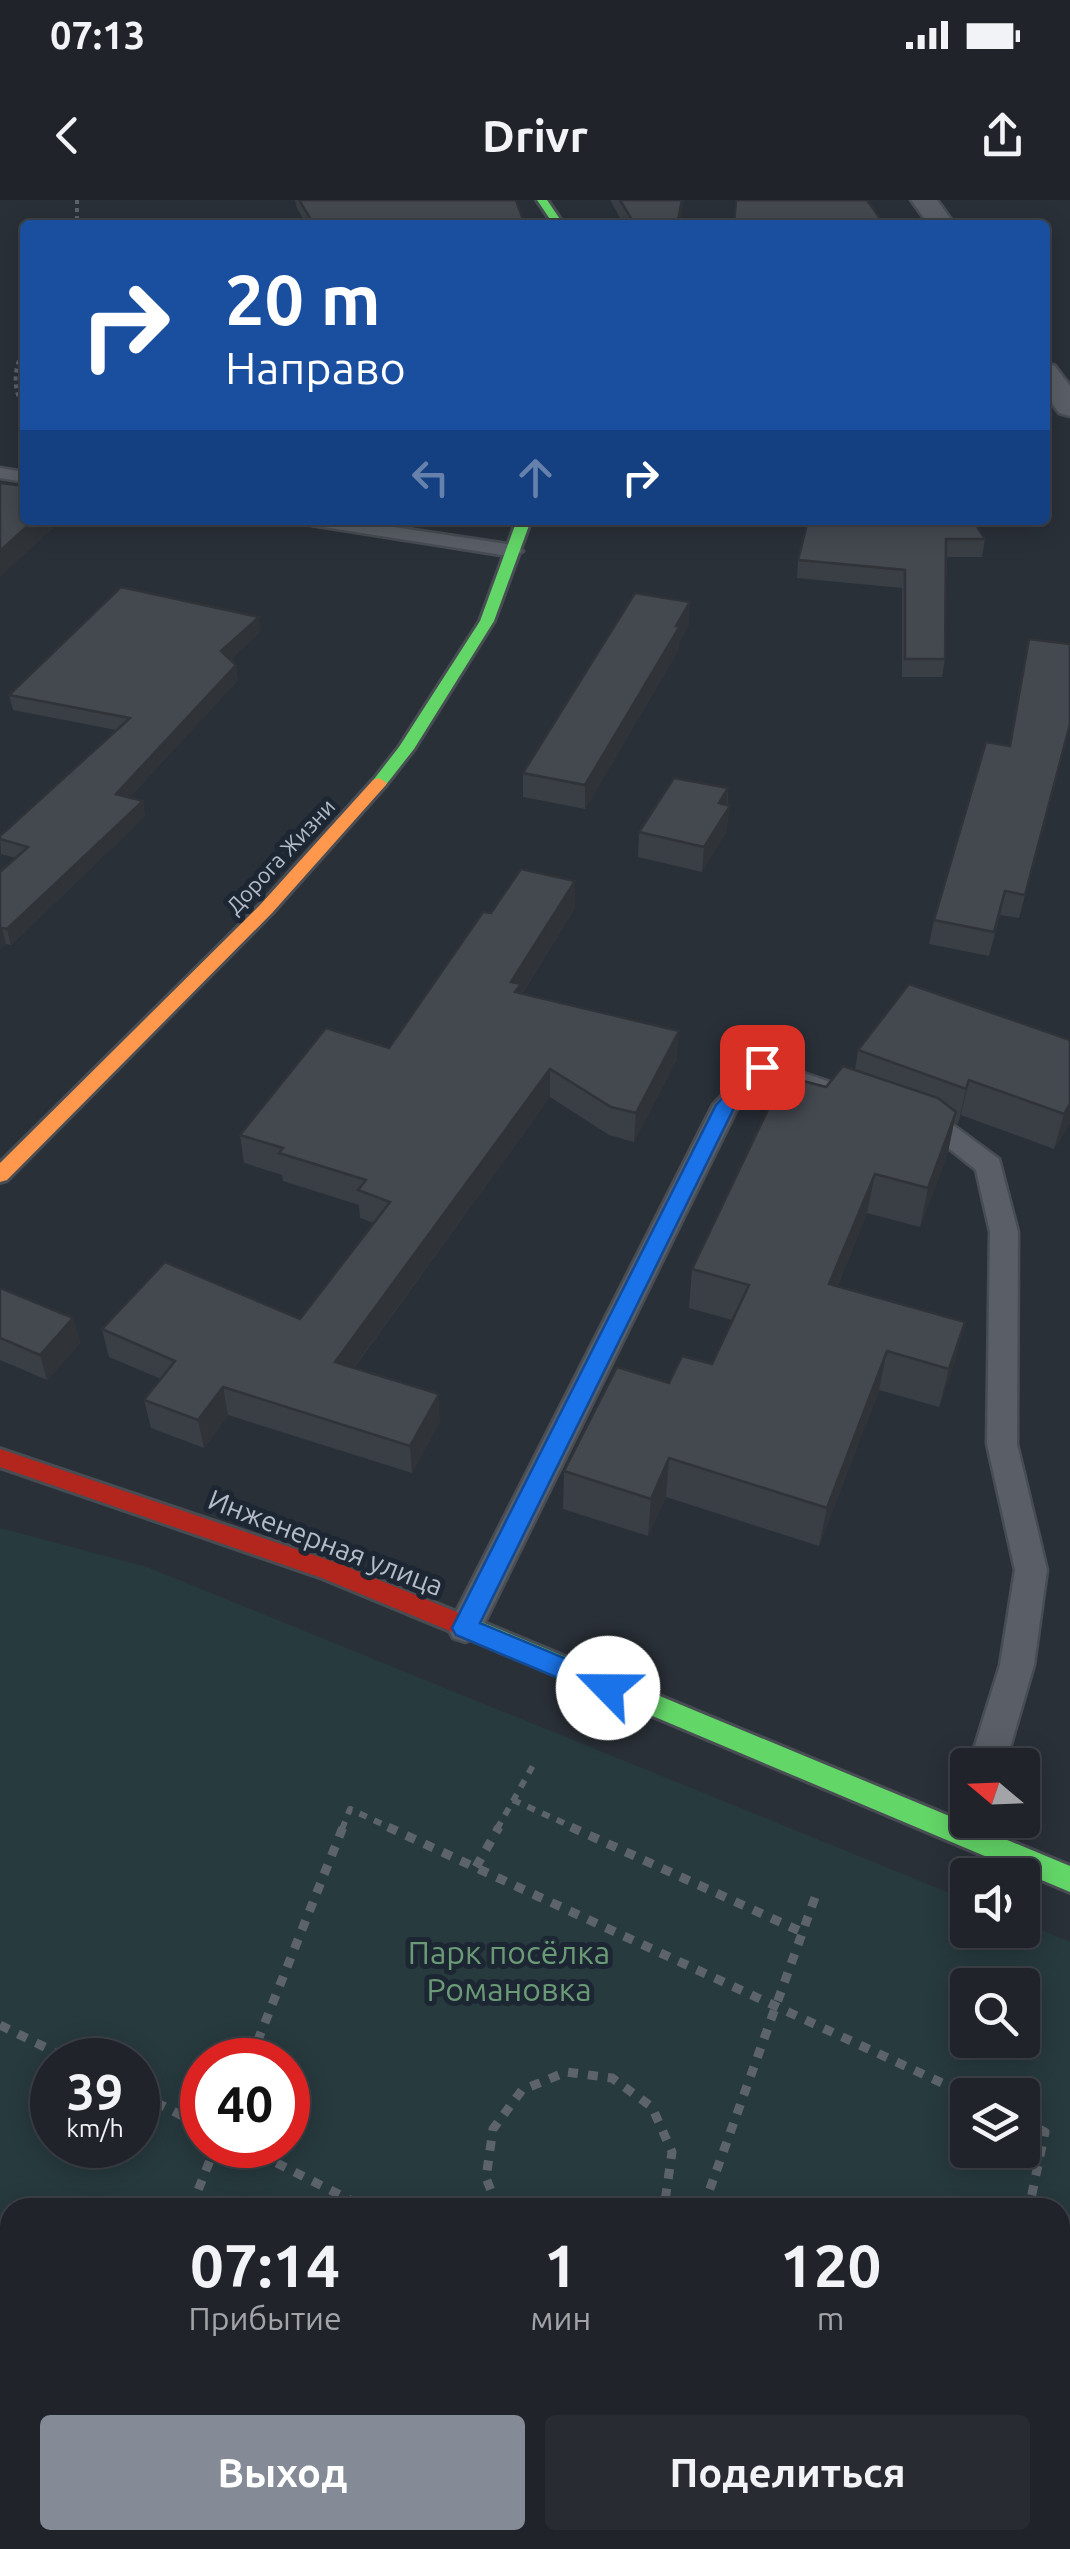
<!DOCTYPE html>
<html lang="ru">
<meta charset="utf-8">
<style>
body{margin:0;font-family:Ubuntu,sans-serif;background:#282c32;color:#f1f3f6;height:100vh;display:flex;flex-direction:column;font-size:38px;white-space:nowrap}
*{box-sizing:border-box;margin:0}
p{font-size:32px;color:#a2a4a8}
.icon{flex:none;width:55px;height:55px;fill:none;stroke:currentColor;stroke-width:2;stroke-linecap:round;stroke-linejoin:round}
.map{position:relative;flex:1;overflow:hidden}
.side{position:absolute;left:0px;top:1998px;width:1070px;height:352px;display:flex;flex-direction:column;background:#20242a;border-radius:30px 30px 0 0;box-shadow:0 5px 25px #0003,0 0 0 2px #3d4147}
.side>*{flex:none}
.hud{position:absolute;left:20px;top:20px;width:1030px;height:305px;border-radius:10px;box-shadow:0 5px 25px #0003,0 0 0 2px #3d4147;background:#1a4fa0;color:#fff;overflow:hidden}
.needle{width:65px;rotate:289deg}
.controls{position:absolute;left:950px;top:1548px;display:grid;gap:20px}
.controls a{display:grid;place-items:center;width:90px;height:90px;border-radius:10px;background:#20242a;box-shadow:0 5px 25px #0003,0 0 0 2px #3d4147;font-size:50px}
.speed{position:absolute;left:30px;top:1838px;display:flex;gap:20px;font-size:50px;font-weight:700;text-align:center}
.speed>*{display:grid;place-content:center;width:130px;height:130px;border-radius:50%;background:#20242a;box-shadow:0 5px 25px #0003,0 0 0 2px #3d4147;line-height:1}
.speed small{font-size:25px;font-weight:400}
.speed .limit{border:15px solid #d22;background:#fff;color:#111}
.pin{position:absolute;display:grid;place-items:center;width:85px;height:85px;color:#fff;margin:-42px;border-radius:20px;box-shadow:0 5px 15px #0006}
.me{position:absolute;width:110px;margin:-55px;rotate:293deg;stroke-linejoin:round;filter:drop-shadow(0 0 8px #0008)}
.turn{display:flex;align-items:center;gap:35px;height:210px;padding:0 40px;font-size:45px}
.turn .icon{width:130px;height:130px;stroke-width:2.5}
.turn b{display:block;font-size:70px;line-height:85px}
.lanes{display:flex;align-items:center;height:95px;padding:0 40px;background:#0003;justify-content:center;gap:50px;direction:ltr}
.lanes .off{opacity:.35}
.eta{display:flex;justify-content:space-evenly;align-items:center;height:170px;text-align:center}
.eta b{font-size:60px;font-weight:700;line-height:70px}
.primary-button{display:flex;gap:20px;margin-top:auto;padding:20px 40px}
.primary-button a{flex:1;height:115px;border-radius:10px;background:#848b96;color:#fff;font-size:40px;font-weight:700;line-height:115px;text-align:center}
.primary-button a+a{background:#282c32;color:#f1f3f6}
.status{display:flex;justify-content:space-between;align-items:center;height:70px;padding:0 50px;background:#20242a;direction:ltr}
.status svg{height:28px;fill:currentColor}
header{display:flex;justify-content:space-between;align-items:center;height:130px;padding:0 40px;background:#20242a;font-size:45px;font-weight:700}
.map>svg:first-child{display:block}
</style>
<div class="status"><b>07:13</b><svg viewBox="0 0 49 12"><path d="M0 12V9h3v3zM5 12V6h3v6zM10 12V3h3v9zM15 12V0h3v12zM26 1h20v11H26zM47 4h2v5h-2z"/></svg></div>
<header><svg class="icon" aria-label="back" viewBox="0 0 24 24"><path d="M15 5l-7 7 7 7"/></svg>Drivr<svg class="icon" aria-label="share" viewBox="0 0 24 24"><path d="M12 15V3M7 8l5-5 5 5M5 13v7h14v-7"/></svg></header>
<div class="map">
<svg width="1070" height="2349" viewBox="0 0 1070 2349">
<rect width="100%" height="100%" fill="#2a3038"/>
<path fill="#273a3e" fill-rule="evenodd" d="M0,1328L147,1367L967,1700L968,1730H1022L1023,1722L1070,1742V2349H0ZM968,1785H1022V1840H968ZM52,1860H138V1945H52ZM202,1860H288V1945H202ZM1022,1895V1950H968V1895ZM10,2008H1060V2340H10Z"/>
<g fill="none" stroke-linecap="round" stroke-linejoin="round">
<g stroke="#484c53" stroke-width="5">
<g id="lane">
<path d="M0,268L25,272V282L0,278Z"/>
<path d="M302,320H347L514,345L523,351L514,357L311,325Z"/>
<path d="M762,859L848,888L852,894L839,903L767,878L737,909L477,1438L465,1442L453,1438L448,1428L713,905L753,861Z"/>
<path d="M916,911L949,922L999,959L1018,1032L1017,1244L1047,1370L1034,1465L1005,1565H969L1000,1465L1015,1370L987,1244L990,1032L976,970L931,934L907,926L903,920L907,914Z"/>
</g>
</g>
<g stroke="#484c53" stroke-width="5">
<g id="street">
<path d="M911,0H937L955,25H929Z"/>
<path d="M1045,163L1055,166L1070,186V216L1059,213L1045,193Z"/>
</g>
</g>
<g stroke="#484c53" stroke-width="6">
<g id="fast">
<path d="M537,0H547L564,25H554Z"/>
<path d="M517,320H531L494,421L414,549L385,586H373L371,583L399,547L480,421Z"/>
<path d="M467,1416L1070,1666V1692L458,1434L454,1427L458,1420Z"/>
</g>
</g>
<g stroke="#484c53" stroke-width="6">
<path id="slow" d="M379,578L387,583L385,586L272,713L7,980L0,982V963L260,705L373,580Z"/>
</g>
<g stroke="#484c53" stroke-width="6">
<path id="jam" d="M0,1249L340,1364L476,1420L480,1427L476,1434L467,1438L322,1378L0,1267Z"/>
</g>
<g stroke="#5d636a" stroke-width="4" stroke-dasharray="4 4" stroke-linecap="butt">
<path d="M77,0V25"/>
<path d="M25,146C14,168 11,188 25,209"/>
</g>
<g stroke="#5d636a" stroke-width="6" stroke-dasharray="8 8" stroke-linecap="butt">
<path d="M513,1600L577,1629"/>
<path d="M342,1629L350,1609L393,1629"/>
<path d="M497,1629L535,1562"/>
</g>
<g stroke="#5d636a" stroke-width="9" stroke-dasharray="10 10" stroke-linecap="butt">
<path d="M388,1627L968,1895"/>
<path d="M571,1627L802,1732"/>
<path d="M476,1667L499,1627"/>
<path d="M0,1825L71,1860"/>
<path d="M250,1860L343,1627"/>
<path d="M138,1893L202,1926"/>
<path d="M1022,1921L1045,1932L1029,2008"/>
<path d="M241,1945L366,2008"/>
<path d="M668,2002L680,2008"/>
<path d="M191,2008L216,1945"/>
<path d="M498,2008L486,1978L493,1929L522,1890L566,1872L612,1878L652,1907L672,1952L664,2008"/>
<path d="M703,2008L817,1692"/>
<path d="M1034,2340L1052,2349"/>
<path d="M53,2349L57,2340"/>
<path d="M579,2349L583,2340"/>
<path d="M953,2349L955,2340"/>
</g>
<use href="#lane" fill="#5a5e66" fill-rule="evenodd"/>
<use href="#street" fill="#5a5e66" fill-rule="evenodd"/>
<use href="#fast" fill="#63d668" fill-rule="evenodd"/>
<use href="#slow" fill="#ff974d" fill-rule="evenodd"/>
<use href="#jam" fill="#b3261e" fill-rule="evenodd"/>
</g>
<g fill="#3a3f45">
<path d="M295,0H516L525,25H306L297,8Z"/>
<path d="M610,0H684L679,25H624Z"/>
<path d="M808,320L985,339L982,357H946L945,459L942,477H902V388L797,378L798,360Z"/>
<path d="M689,425L679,442V449L585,609L523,597V573Z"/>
<path d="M260,432L230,460L238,480L130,597L143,601L145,616L11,745L6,744L0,749V672L16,658L1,654L0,636L116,530L13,510L9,495Z"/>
<path d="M1070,526L1019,718L1000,715L989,756L929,744L934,720L1010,545Z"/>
<path d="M728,588L727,630L702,672L638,657L639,632Z"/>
<path d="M575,708L522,794L677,859L634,942L609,935L550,897L354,1168L440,1221L412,1273L228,1215L204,1248L151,1228L144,1200L161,1179L109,1157L102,1129L300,1119L374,1023L360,1018L359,1005L283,981L282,975L244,963L240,935L389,848L491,713Z"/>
<path d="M1070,840V923L1054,949L961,915L958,924L954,923L948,952L920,1027L867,1013L837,1087L955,1161L939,1207L879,1190L819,1346L666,1297L648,1336L563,1309L564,1271L669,1183L712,1164L732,1120L689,1108L692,1069L826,887L855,870L858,850Z"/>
<path d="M0,1088L73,1118L80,1143L47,1180L0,1160Z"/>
</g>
<g fill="#303338">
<path d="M682,0H684L679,25H677Z"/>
<path d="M34,320H62L0,377V351Z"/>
<path d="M690,402L689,425L679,442V449L585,609V585Z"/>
<path d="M259,417L260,432L223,466L221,451Z"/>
<path d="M236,465L238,480L119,609L116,594Z"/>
<path d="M728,588L726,611L730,606L727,630L702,672L704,647L719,603Z"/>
<path d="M143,601L145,616L11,745L7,729Z"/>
<path d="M575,681V708L521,795L516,820L511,782Z"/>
<path d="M2,728L6,744L0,749V729Z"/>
<path d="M679,831L677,859L634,942L636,913Z"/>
<path d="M550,869V897L338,1189L335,1162Z"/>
<path d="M969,880L961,915L958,924L966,889Z"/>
<path d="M1070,904V923L1054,949L1064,914Z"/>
<path d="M956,912L948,952L920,1027L928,988Z"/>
<path d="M875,974L867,1013L822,1123L829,1084Z"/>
<path d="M73,1118L80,1143L47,1180L40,1155Z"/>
<path d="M965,1122L955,1161L939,1207L949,1169Z"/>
<path d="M887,1151L879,1190L819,1346L827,1308Z"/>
<path d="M223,1187L228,1215L204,1248L198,1220Z"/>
<path d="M439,1194L440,1221L412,1273L410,1246Z"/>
<path d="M669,1258L666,1297L648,1336L651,1299Z"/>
</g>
<g fill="#444950" stroke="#303338" stroke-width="2.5">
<path d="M299,0H516L525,25H308L310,18Z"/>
<path d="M620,0H682L677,25H635Z"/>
<path d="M736,0H867L885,25H734Z"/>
<path d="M0,283L25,286V320H34L0,351Z"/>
<path d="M808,320H973L985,339H946L945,459H905V370L798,360Z"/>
<path d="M121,387L259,417L221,451L236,465L116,594L143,601L7,729L2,728L0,729V672L28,647L0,639V636L130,518L9,495Z"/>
<path d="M635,393L690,402L676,426H680L585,585L523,573Z"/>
<path d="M1029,439L1070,444V524L1025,695L1005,691L994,732L934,720L986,542L1010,546Z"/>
<path d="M674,578L728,588L719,603L730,606L704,647L639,632Z"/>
<path d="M521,669L575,681L511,782L521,784L515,792L679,831L636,913L611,907L550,869L335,1162L439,1194L410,1246L223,1187L198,1220L144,1200L175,1161L102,1129L165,1062L300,1119L390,1002L358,990L366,980L279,953L283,948L240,935L326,828L389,848L483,712L491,713Z"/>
<path d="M909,784L1070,840V904L1064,914L969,880L966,889L858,850Z"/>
<path d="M843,866L938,898L956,912L928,988L875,974L829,1084L965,1122L949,1169L887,1151L827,1308L669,1258L651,1299L564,1271L617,1167L669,1183L682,1156L712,1164L749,1085L692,1069L784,876L826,887Z"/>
<path d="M0,1088L73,1118L40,1155L0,1138Z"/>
</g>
<path fill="#1a73e8" stroke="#114b97" stroke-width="2.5" d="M762,861L772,867L734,908L480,1423L617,1480L621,1488L617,1495L608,1499L456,1435L452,1428L716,905L755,863Z"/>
<g text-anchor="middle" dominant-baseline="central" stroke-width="10" stroke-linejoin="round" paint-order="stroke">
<g font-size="22" fill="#b4bcc9" stroke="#1d2633">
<text transform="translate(280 656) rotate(-47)">Дорога Жизни</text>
</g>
<g font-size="28" fill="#b4bcc9" stroke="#1d2633">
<text transform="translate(326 1342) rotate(21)">Инженерная улица</text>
</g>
<g font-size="32" fill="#6b9a76" stroke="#1d2633">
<text x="509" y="1752">Парк посёлка<tspan x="509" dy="37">Романовка</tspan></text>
</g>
</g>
</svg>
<div class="controls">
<a><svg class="needle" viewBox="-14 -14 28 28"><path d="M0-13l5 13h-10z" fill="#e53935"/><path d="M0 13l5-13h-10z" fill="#a2a4a8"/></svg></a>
<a><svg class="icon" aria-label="sound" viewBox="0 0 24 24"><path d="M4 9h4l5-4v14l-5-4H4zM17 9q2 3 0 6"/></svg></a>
<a><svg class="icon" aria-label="search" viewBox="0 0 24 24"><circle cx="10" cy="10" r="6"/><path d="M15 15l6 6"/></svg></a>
<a><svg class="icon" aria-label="layers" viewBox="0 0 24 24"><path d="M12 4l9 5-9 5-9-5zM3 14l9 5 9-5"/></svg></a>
</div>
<div class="speed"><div>39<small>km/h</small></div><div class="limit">40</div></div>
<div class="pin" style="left:762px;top:867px;background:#d93025"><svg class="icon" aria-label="arrive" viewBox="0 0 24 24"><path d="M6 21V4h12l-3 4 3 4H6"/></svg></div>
<svg class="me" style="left:608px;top:1488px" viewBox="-20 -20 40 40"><circle r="19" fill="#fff"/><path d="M0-13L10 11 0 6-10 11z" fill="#1a73e8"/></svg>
<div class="hud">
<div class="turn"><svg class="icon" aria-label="right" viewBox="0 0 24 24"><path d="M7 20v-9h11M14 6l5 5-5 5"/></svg><div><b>20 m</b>Направо</div></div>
<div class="lanes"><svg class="icon off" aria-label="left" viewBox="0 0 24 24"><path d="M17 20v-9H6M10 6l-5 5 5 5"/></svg><svg class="icon off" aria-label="ahead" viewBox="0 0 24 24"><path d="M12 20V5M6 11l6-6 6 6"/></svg><svg class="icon" aria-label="right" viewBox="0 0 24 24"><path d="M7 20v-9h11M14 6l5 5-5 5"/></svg></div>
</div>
<section class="side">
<div class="eta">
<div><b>07:14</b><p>Прибытие</p></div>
<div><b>1</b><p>мин</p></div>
<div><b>120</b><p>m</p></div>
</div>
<div class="primary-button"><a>Выход</a><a>Поделиться</a></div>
</section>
</div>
